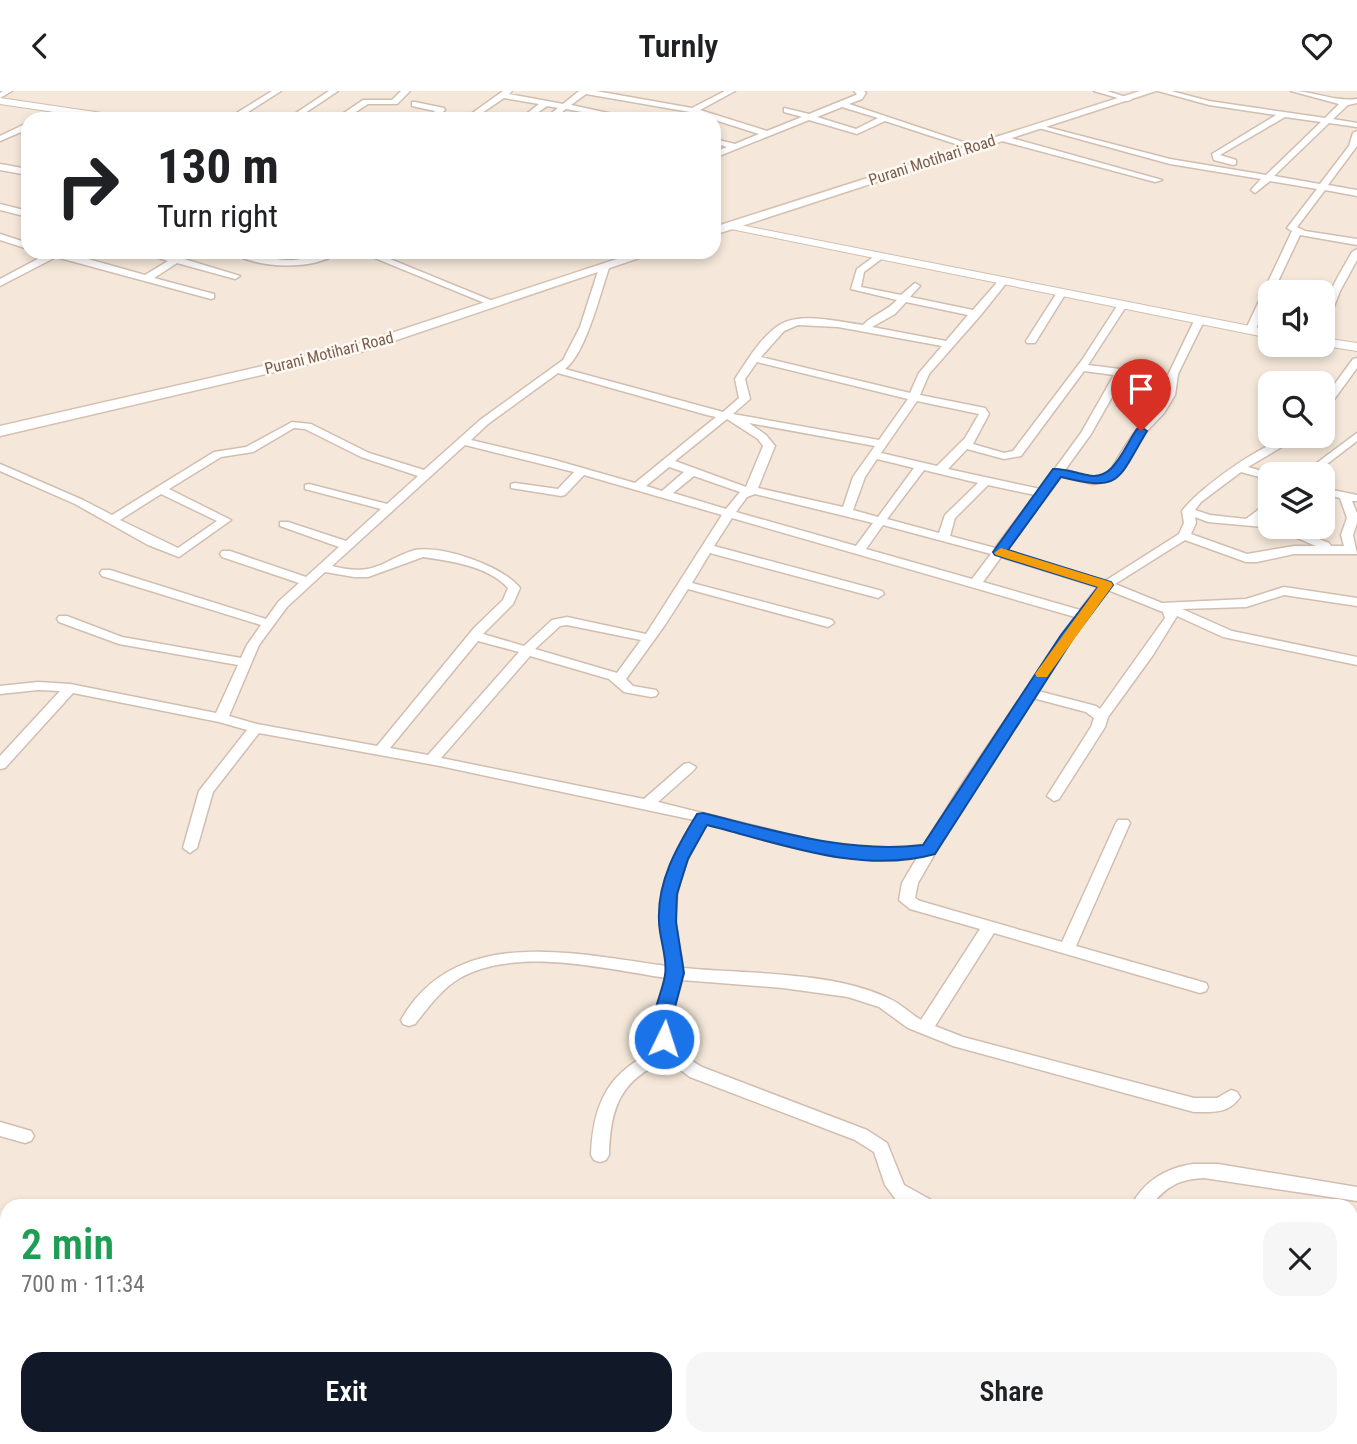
<!DOCTYPE html>
<meta charset="utf-8">
<style>
body{margin:0;font-family:"Roboto Condensed",sans-serif;background:#f6f6f6;color:#202124;height:100vh;display:flex;flex-direction:column;font-size:26px;white-space:nowrap}
*{box-sizing:border-box;margin:0}
p{font-size:23px;color:#757577}
.icon{flex:none;width:38px;height:38px;fill:none;stroke:currentColor;stroke-width:2;stroke-linecap:round;stroke-linejoin:round}
.map{position:relative;flex:1;overflow:hidden}
.panel{position:absolute;left:0px;top:1108px;width:1358px;height:247px;display:flex;flex-direction:column;background:#fff;border-radius:21px 21px 0 0;box-shadow:0 4px 10px #0003}
.panel>*{flex:none}
.guide{position:absolute;left:21px;top:21px;width:700px;height:147px;border-radius:21px;box-shadow:0 4px 10px #0003;background:#fff;color:#202124;overflow:hidden}
.fabs{position:absolute;left:1258px;top:189px;display:grid;gap:14px}
.fabs a{display:grid;place-items:center;width:77px;height:77px;border-radius:14px;background:#fff;box-shadow:0 4px 10px #0003;font-size:35px}
.pin{position:absolute;display:grid;place-items:center;width:60px;height:60px;color:#fff;margin:-72px -30px;border-radius:50% 50% 50% 0;rotate:-45deg;box-shadow:0 0 7px #0007}
.pin .icon{rotate:45deg}
.me{position:absolute;width:77px;margin:-38px;rotate:4deg;stroke-linejoin:round;filter:drop-shadow(0 0 5px #0008)}
.turn{display:flex;align-items:center;gap:24px;height:147px;padding:0 21px;font-size:32px}
.turn .icon{width:91px;height:91px;stroke-width:2.5}
.turn b{display:block;font-size:49px;line-height:60px}
.round{display:grid;place-items:center;flex:none;width:74px;height:74px;border-radius:21px;background:#f6f6f6}
.overview{display:flex;align-items:center;justify-content:space-between;height:119px;padding:0 21px}
h1{font-size:42px;font-weight:600;line-height:52px;color:#1e9e55}
.cta{display:flex;gap:14px;margin-top:auto;padding:14px 21px}
.cta a{flex:1;height:80px;border-radius:21px;background:#111827;color:#fff;font-size:28px;font-weight:600;line-height:80px;text-align:center}
.cta a+a{background:#f6f6f6;color:#202124}
header{display:flex;justify-content:space-between;align-items:center;height:91px;padding:0 21px;background:#fff;font-size:32px;font-weight:600}
.map>svg:first-child{display:block}
</style>
<header><svg class="icon" aria-label="back" viewBox="0 0 24 24"><path d="M15 5l-7 7 7 7"/></svg>Turnly<svg class="icon" aria-label="heart" viewBox="0 0 24 24"><path d="M12 20l-8-8c-3-5 5-10 8-4 3-6 11-1 8 4z"/></svg></header>
<div class="map">
<svg width="1357" height="1353" viewBox="0 0 1357 1353">
<rect width="100%" height="100%" fill="#fdf6ec"/>
<path fill="#f5e8da" fill-rule="evenodd" d="M0,0H1357V1353H413L391,1348H1351V1115H7V1248L0,1246ZM28,28H714V161H28ZM1270,201H1323V254H1270ZM1270,292H1323V345H1270ZM1270,383H1323V436H1270Z"/>
<g fill="none" stroke-linecap="round" stroke-linejoin="round">
<g stroke="#d1beb0" stroke-width="3">
<g id="minor">
<path d="M3,0H12L0,7V2Z"/>
<path d="M272,0H281L237,28H227Z"/>
<path d="M329,0H338L296,28H287Z"/>
<path d="M401,0H410L397,13H368L345,28H335L363,9H392Z"/>
<path d="M503,0H512L509,3L563,13L579,0H596L692,17L725,0H735L700,19L767,40L802,26L784,21V17L809,23L856,4L857,3L854,0H864L866,2L862,8L849,13L978,56L971,58L885,30L857,43L809,29L714,67V61L727,56L714,52V48L735,53L759,43L690,21L586,3L571,14L636,28H619L566,18L553,28H544L558,17L547,15L529,28H520L539,13L504,7L473,28H464ZM842,16L878,27L856,38L817,26Z"/>
<path d="M1094,0H1107L1132,8L1128,10Z"/>
<path d="M1158,0H1171L1209,10L1325,27L1339,13L1291,0C1314,0 1335,11 1357,8V12L1348,14L1333,28L1357,32V36L1329,32L1274,85L1320,93L1349,55L1353,42L1357,40V55L1328,94L1357,99V105L1325,99L1297,136L1305,140L1357,148V154L1300,144L1273,201H1270V207L1254,242L1245,240L1292,140L1287,137L1317,98L1270,90L1255,102L1251,99L1261,88L1170,73L1035,36L1039,34L1170,68L1266,84L1321,31L1285,26L1220,64L1236,69V73L1233,74L1214,69L1212,63L1276,24L1209,14Z"/>
<path d="M415,11L444,17L445,19L435,28H426L435,20L412,15V11Z"/>
<path d="M58,17L65,19L51,28H41Z"/>
<path d="M25,33H28V38L0,50V45Z"/>
<path d="M998,45H1004L1162,89L1155,91L998,49Z"/>
<path d="M0,73L28,78V84L0,79Z"/>
<path d="M0,113L28,120V126L0,119Z"/>
<path d="M0,143L28,152V158L0,149Z"/>
<path d="M1357,158V169L1340,200L1328,231L1323,234C1323,206 1339,185 1352,161Z"/>
<path d="M44,161H63L145,184L168,170L140,161H156L174,166L183,161H194L184,168L240,185L235,188L177,172L154,187L214,203V207L211,208L56,166L0,195V188L47,163Z"/>
<path d="M231,161C250,161 267,168 286,169C305,170 321,161 340,161C313,180 258,178 231,161Z"/>
<path d="M360,161H373L500,213L492,215Z"/>
<path d="M876,164L884,166L864,181L861,196L901,204L915,192L920,195L910,206L973,219L1000,188L1008,190L980,225L929,283L920,304L985,317L989,323L973,353L1004,362L1013,360L1082,269L1119,212L1127,214L1088,274L1168,284L1194,230L1199,227L1204,230L1178,283L1175,304L1164,322L1145,342L1116,387L1093,393L1061,385L1006,460L1105,490L1179,443L1184,432L1182,420C1200,396 1272,344 1300,345L1248,376L1273,383H1270V389L1241,381L1201,411L1195,419L1210,424L1246,428L1270,410V419L1258,429L1270,431V436H1289L1329,452L1331,455H1344L1341,444L1347,427L1340,407L1323,403V397L1357,404V410H1352L1357,422V432L1353,444L1357,463H1294L1257,471H1246L1185,449L1115,493L1162,512L1246,508L1284,496L1357,507V515L1284,504L1246,516L1182,518L1232,540L1357,566V574L1223,546L1177,525L1153,564L1108,626L1105,636L1059,708L1054,710L1047,705L1091,636L1094,627L1086,621L1033,607L971,700L918,792L915,807L920,810L1062,851L1116,732L1118,729H1128L1130,732L1076,855L1206,892L1208,896L1206,900L1200,902L994,842L935,935L963,946L1194,1007H1217L1231,999L1237,1001L1240,1006C1229,1023 1212,1021 1194,1021L953,955L908,937L879,916L848,906L783,897L682,889C672,930 657,950 702,976L867,1039L887,1052L904,1094L933,1110L936,1115H906L897,1110L885,1094L874,1061L855,1049L690,986L667,969C621,988 610,1016 609,1064L606,1069L600,1071L594,1069L591,1064C593,1011 609,979 660,958C648,932 661,912 666,887C606,878 516,855 460,887C441,898 428,917 415,933L409,935L403,933L401,929C456,832 577,863 667,875C665,861 661,846 660,832C658,794 674,761 694,729L440,675L259,642L213,701L197,757L190,762L183,757L199,700L247,639L219,631L73,602L5,677L0,678V665L60,600L38,599L0,603V595L38,591L70,593L216,622L238,574L119,553L59,531L57,528L59,525H67L122,546L241,567L247,554L261,534L102,485L100,482L102,479H110L266,528L279,510L299,492L222,466L220,463L222,460H230L306,486L339,456L280,435V431H288L346,450L381,418L305,398V394L309,393L387,413L418,385L361,366L305,338L294,337L253,361L221,366L169,398L231,429L179,466L148,454L75,413L0,380V373L83,409L112,424L214,361L246,356L292,331L311,333L369,362L424,379L480,329L563,269L580,236L599,177L604,174L609,177C600,203 586,262 565,278L723,321L739,307L735,288C747,270 762,244 781,233C803,221 839,231 863,234C873,223 886,221 897,209L851,198L857,178ZM906,211L968,224L946,250L872,236L895,223ZM798,234L838,236L942,255L919,282L910,302L761,266L784,240ZM757,271L908,308L879,349L733,323L750,308L745,288ZM1084,280L1114,284L1081,342L1040,398L948,378L967,358L1004,368L1021,365ZM558,282L707,324L716,326L635,392L551,368L471,349L488,333ZM1124,285L1167,290C1163,314 1148,323 1135,341C1125,354 1117,369 1108,383L1093,386L1065,379L1091,343ZM917,310L979,323L965,347L937,375L881,362ZM727,328L758,348L763,355L746,396L675,370ZM749,332L875,355L853,386L843,416L758,397L775,355L766,344ZM465,354L574,381L558,398L515,392L511,393V397L561,405L565,404L584,384L722,424L646,543L567,526L552,529L524,555L483,543L513,513L520,497C503,475 442,454 415,459C404,462 395,467 385,472C367,481 351,480 332,475ZM877,368L914,377L878,426L853,419L865,386ZM669,376L684,381L662,400L646,395ZM924,379L978,392L945,424L939,442L887,428ZM694,385L740,401L726,418L673,402ZM988,394L1035,404L995,457L950,445L955,427ZM161,403L217,430L178,457L120,429ZM755,403L873,432L856,455L736,421L747,406ZM1195,426L1208,431L1274,437L1316,455H1294L1247,463L1191,443L1196,432ZM732,427L1075,526L960,696L924,754L884,758L827,753L658,711L694,679L696,676L689,672L684,673L644,708L441,667L530,565L609,588L624,601L651,606L656,605L658,602L656,599L633,595L626,588L665,534L688,498L828,536L834,532L832,529L692,492L710,462L878,507L884,503L882,500L714,455ZM883,434L991,463L972,488L866,458ZM423,466C451,470 488,475 508,497L503,509L474,537L377,655L257,633L229,625L259,554L287,516L325,481L354,486H368ZM1001,466L1098,496L1080,519L983,491ZM1108,499L1163,521L1165,527L1100,618L1096,615L1038,600L1073,546ZM567,534L641,549L617,582L535,558L560,535ZM478,550L519,561L428,664L390,657ZM707,732C779,751 842,772 918,765L902,792L899,809L910,818L980,838L921,929C911,923 901,913 890,908C834,880 745,883 683,877C681,862 677,848 676,833C673,796 688,763 707,732Z"/>
<path d="M1058,200L1066,202L1035,252H1027L1026,250Z"/>
<path d="M1357,267V277L1327,318L1323,319V309L1353,268Z"/>
<path d="M1357,342V350L1314,383H1302Z"/>
<path d="M0,1031L31,1040L34,1045L31,1050L25,1052L0,1045Z"/>
<path d="M1193,1073H1218L1357,1096V1110L1204,1087C1180,1088 1166,1095 1151,1115H1131C1144,1090 1166,1077 1193,1073Z"/>
<path d="M0,1188L7,1190V1206L0,1204Z"/>
<path d="M1351,1231L1357,1232V1248L1351,1247Z"/>
<path d="M145,1348H169L167,1353H143Z"/>
<path d="M911,1348H950L952,1353H913Z"/>
<path d="M994,1348H1014L1013,1353H993Z"/>
</g>
</g>
<g stroke="#d1beb0" stroke-width="2">
<g id="tertiary">
<path d="M0,7L122,25L127,28H102L0,13Z"/>
<path d="M730,132L1270,239V247L726,137V133Z"/>
<path d="M1323,247L1357,252V260L1319,254H1323Z"/>
</g>
</g>
<g stroke="#d6c0b0" stroke-width="3">
<g id="secondary">
<path d="M1140,0H1156L714,144V136Z"/>
<path d="M638,161H657L364,260L0,345V335L355,254Z"/>
</g>
</g>
<use href="#minor" fill="#fff" fill-rule="evenodd"/>
<use href="#tertiary" fill="#fff" fill-rule="evenodd"/>
<use href="#secondary" fill="#fff" fill-rule="evenodd"/>
</g>
<path fill="#1a73e8" stroke="#114b97" stroke-width="2" d="M1141,336L1147,340C1117,390 1122,401 1061,386L1008,459L1111,491L1113,494L1074,546L935,763C861,784 779,752 707,734L688,768L677,803L676,831L684,882L671,931L673,948L670,953H657C645,931 662,906 665,884C668,867 659,847 659,830C657,790 677,756 697,723L703,722C776,740 847,763 923,754L1061,544L1098,496L995,464L993,461L1053,378C1064,377 1076,382 1087,384C1114,391 1124,356 1137,338Z"/>
<path fill="#f59e0b" d="M1001,457L1111,491L1113,494L1047,586H1037L1035,583L1098,496L996,464L994,462Z"/>
<g text-anchor="middle" dominant-baseline="central" stroke-width="5" stroke-linejoin="round" paint-order="stroke">
<g font-size="16" fill="#7a5c4d" stroke="#fffaf3">
<text transform="translate(932 69) rotate(-18)">Purani Motihari Road</text>
<text transform="translate(329 262) rotate(-14)">Purani Motihari Road</text>
</g>
</g>
</svg>
<div class="fabs">
<a><svg class="icon" aria-label="sound" viewBox="0 0 24 24"><path d="M4 9h4l5-4v14l-5-4H4zM17 9q2 3 0 6"/></svg></a>
<a><svg class="icon" aria-label="search" viewBox="0 0 24 24"><circle cx="10" cy="10" r="6"/><path d="M15 15l6 6"/></svg></a>
<a><svg class="icon" aria-label="layers" viewBox="0 0 24 24"><path d="M12 4l9 5-9 5-9-5zM3 14l9 5 9-5"/></svg></a>
</div>
<div class="pin" style="left:1141px;top:340px;background:#d93025"><svg class="icon" aria-label="arrive" viewBox="0 0 24 24"><path d="M6 21V4h12l-3 4 3 4H6"/></svg></div>
<svg class="me" style="left:664px;top:948px" viewBox="-20 -20 40 40"><circle r="17" fill="#1a73e8" stroke="#fff" stroke-width="3"/><path d="M0-11L8 9 0 5-8 9z" fill="#fff"/></svg>
<div class="guide">
<div class="turn"><svg class="icon" aria-label="right" viewBox="0 0 24 24"><path d="M7 20v-9h11M14 6l5 5-5 5"/></svg><div><b>130 m</b>Turn right</div></div>
</div>
<section class="panel">
<div class="overview"><div><h1>2 min</h1><p>700 m · 11:34</p></div><a class="round"><svg class="icon" aria-label="close" viewBox="0 0 24 24"><path d="M6 6l12 12M18 6L6 18"/></svg></a></div>
<div class="cta"><a>Exit</a><a>Share</a></div>
</section>
</div>
